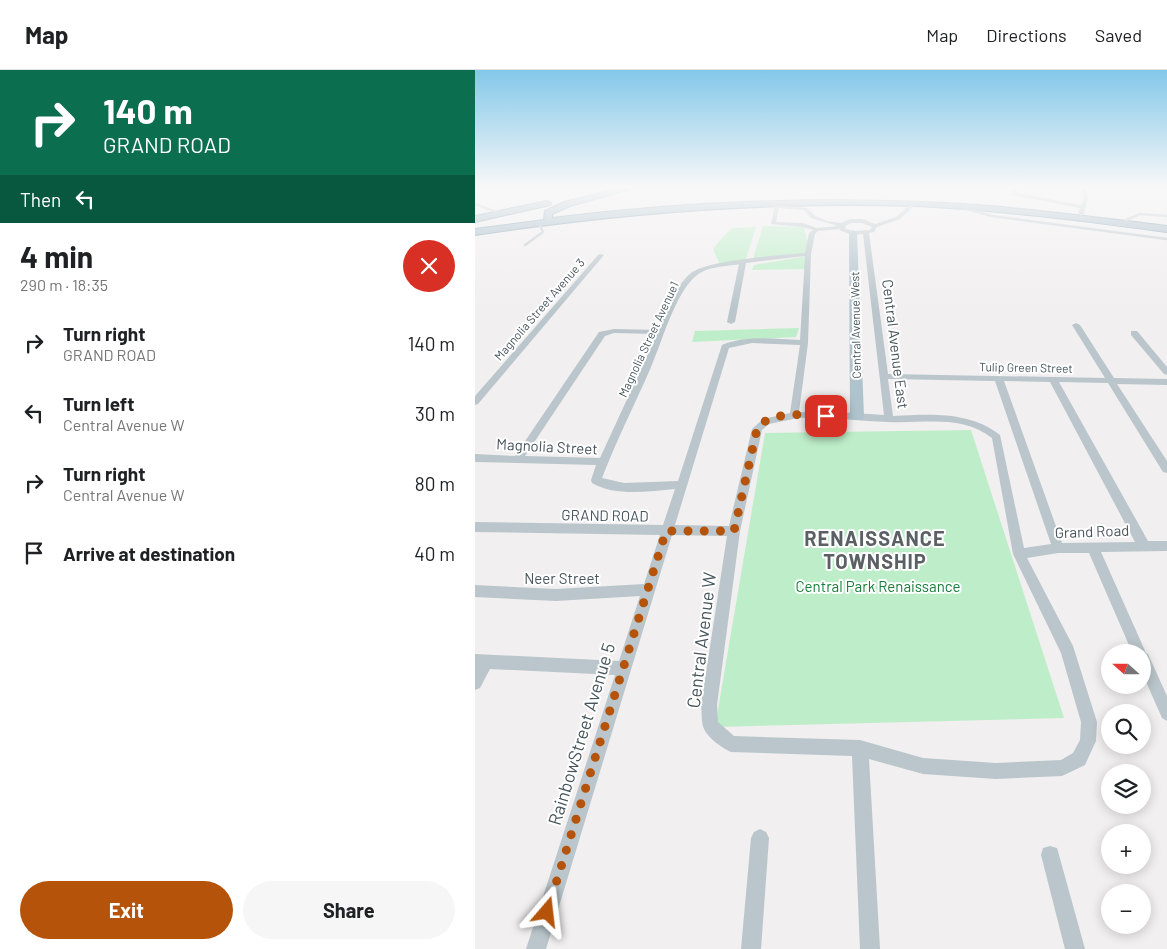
<!DOCTYPE html>
<meta charset="utf-8">
<style>
body{margin:0;font-family:Barlow,sans-serif;background:#f6f6f6;color:#202124;height:100vh;display:flex;flex-direction:column;font-size:19px;white-space:nowrap}
*{box-sizing:border-box;margin:0}
p{font-size:16px;color:#757577}
.icon{flex:none;width:28px;height:28px;fill:none;stroke:currentColor;stroke-width:2;stroke-linecap:round;stroke-linejoin:round}
.map{position:relative;flex:1;overflow:hidden}
.drawer{display:flex;flex-direction:column;background:#fff;width:475px}
.drawer>*{flex:none}
.guide{background:#0b6e4f;color:#fff;overflow:hidden}
.needle{width:32px;rotate:291deg}
.tools{position:absolute;left:626px;top:574px;display:grid;gap:10px}
.tools a{display:grid;place-items:center;width:50px;height:50px;border-radius:50%;background:#fff;box-shadow:0 2px 12px #0003;font-size:25px}
.pin{position:absolute;display:grid;place-items:center;width:42px;height:42px;color:#fff;margin:-21px;border-radius:10px;box-shadow:0 2px 8px #0006}
.me{position:absolute;width:55px;margin:-28px;rotate:17deg;stroke-linejoin:round;filter:drop-shadow(0 0 4px #0008)}
.turn{display:flex;align-items:center;gap:18px;height:105px;padding:0 20px;font-size:22px}
.turn .icon{width:65px;height:65px;stroke-width:2.5}
.turn b{display:block;font-size:35px;line-height:42px}
.then{display:flex;align-items:center;height:48px;padding:0 20px;background:#0003;gap:10px;font-size:19px}
.round{display:grid;place-items:center;flex:none;width:52px;height:52px;border-radius:26px;background:#f6f6f6}
.head{display:flex;align-items:center;justify-content:space-between;height:85px;padding:0 20px}
h1{font-size:30px;font-weight:700;line-height:38px}
.action{display:flex;gap:10px;margin-top:auto;padding:10px 20px}
.action a{flex:1;height:58px;border-radius:30px;background:#b45309;color:#fff;font-size:20px;font-weight:700;line-height:58px;text-align:center}
.action a+a{background:#f6f6f6;color:#202124}
ul{padding:0;list-style:none}
li{display:flex;align-items:center;gap:15px;height:70px;padding:0 20px}
li div{flex:1}
li b{display:block;font-size:19px}
li em{font-style:normal}
header{display:flex;align-items:center;gap:30px;box-sizing:border-box;height:70px;padding:0 25px;background:#fff;border-bottom:1px solid #e0e0e0}
header strong{font-size:24px}
nav{display:flex;gap:28px;margin-inline-start:auto;font-size:18px}
main{display:flex;flex:1;min-height:0}
.map>svg:first-child{display:block}
</style>
<header>
<strong>Map</strong>
<nav><a>Map</a><a>Directions</a><a>Saved</a></nav>
</header>
<main>
<section class="drawer">
<div class="guide">
<div class="turn"><svg class="icon" aria-label="right" viewBox="0 0 24 24"><path d="M7 20v-9h11M14 6l5 5-5 5"/></svg><div><b>140 m</b>GRAND ROAD</div></div>
<div class="then">Then<svg class="icon" aria-label="left" viewBox="0 0 24 24"><path d="M17 20v-9H6M10 6l-5 5 5 5"/></svg></div>
</div>
<div class="head"><div><h1>4 min</h1><p>290 m · 18:35</p></div><a class="round" style="background:#d93025;color:#fff"><svg class="icon" aria-label="close" viewBox="0 0 24 24"><path d="M6 6l12 12M18 6L6 18"/></svg></a></div>
<ul>
<li><svg class="icon" aria-label="right" viewBox="0 0 24 24"><path d="M7 20v-9h11M14 6l5 5-5 5"/></svg><div><b>Turn right</b><p>GRAND ROAD</p></div><em>140 m</em></li>
<li><svg class="icon" aria-label="left" viewBox="0 0 24 24"><path d="M17 20v-9H6M10 6l-5 5 5 5"/></svg><div><b>Turn left</b><p>Central Avenue W</p></div><em>30 m</em></li>
<li><svg class="icon" aria-label="right" viewBox="0 0 24 24"><path d="M7 20v-9h11M14 6l5 5-5 5"/></svg><div><b>Turn right</b><p>Central Avenue W</p></div><em>80 m</em></li>
<li><svg class="icon" aria-label="arrive" viewBox="0 0 24 24"><path d="M6 21V4h12l-3 4 3 4H6"/></svg><div><b>Arrive at destination</b></div><em>40 m</em></li>
</ul>
<div class="action"><a>Exit</a><a>Share</a></div>
</section>
<div class="map">
<svg width="692" height="879" viewBox="0 0 692 879">
<rect width="100%" height="100%" fill="#f1efef"/>
<g fill="#beeec9">
<path d="M288,156L329,157L335,183L278,189Z"/>
<path d="M281,157L269,195H245L238,179L247,168L257,158Z"/>
<path d="M332,186V199L277,200L279,195Z"/>
<path d="M324,258L321,267L217,272L220,261Z"/>
<path d="M496,360L589,648L240,657L290,363Z"/>
</g>
<g fill="none" stroke-linecap="round" stroke-linejoin="round">
<g stroke="#7395a8" stroke-width="2">
<g id="trunk">
<path d="M153,116H166L95,136L77,144V148C208,132 339,126 470,133C544,137 618,147 692,156V162C608,151 525,140 440,136C293,131 146,143 0,165V159L69,150L70,141L89,132Z"/>
<path d="M72,131L76,133L75,135L0,152V146Z"/>
</g>
</g>
<g stroke="#bac6cb" stroke-width="2.5">
<path d="M0,134L24,143"/>
<path d="M484,137L517,146L692,169"/>
<path d="M651,150L665,144L692,146"/>
<path d="M50,175L68,162L63,152"/>
</g>
<g fill="#bac6cb" fill-rule="evenodd">
<path d="M539,116H543L542,123L606,135L609,128L606,116H610L613,128L609,144L606,146L603,144L605,138L537,125Z"/>
<path d="M301,131H305V135L332,138L340,146L352,151L366,153L375,149H388L400,154L421,147L437,133L441,134L425,149L402,157L399,162L394,163L413,304L630,308L597,255L601,253L605,255L639,308L692,309V315L642,314L692,391V403L688,402L633,313L584,312L673,471H692V481L626,482L671,583L673,584L692,626V651L687,648L668,605V582H657L614,483H583L552,488L598,576L622,652L621,671L610,695L587,706L521,709L448,704L394,689L405,879H385L377,686L256,682C247,678 233,668 229,659C226,652 227,642 226,635L252,466L197,465L71,879H51L140,605L15,599L5,618L0,620V584L144,591L165,526L81,531L0,527V515L81,519L169,514L185,465L0,462V452L188,455L200,419C174,421 141,427 117,413L116,410L121,395L0,392V384L40,386L124,262L139,259L184,260C192,241 200,216 216,203C232,190 307,185 330,183L334,163L338,160L327,157L296,154ZM304,138L329,140L336,148L363,156L342,158L328,153L301,152ZM376,153H387L397,157L395,160L378,161L371,159L370,156ZM365,159L366,161L378,165L388,164L409,345L364,342H324L333,273L336,184L340,164L343,161ZM330,186L325,270C299,269 272,265 247,275L203,411L149,413L127,408C141,371 160,334 176,297C187,272 200,223 221,206C232,196 250,197 264,194L252,252L256,254L260,252L271,193ZM139,263L182,264L125,388L50,386L130,266ZM277,273L325,275L315,343L288,349L277,359L254,456L200,455L254,278ZM413,309L520,311L576,474L549,478L525,365C495,341 455,344 418,346ZM529,311L575,312L660,472L587,473ZM323,348C353,347 383,351 413,352C449,354 486,344 517,368L538,484L586,583L606,652L605,670L598,683L586,690L521,693L448,688L385,670L259,666L243,652L242,635L265,461L287,360L294,354Z"/>
<path d="M124,184L129,185L3,334L0,335V326Z"/>
<path d="M656,261H662L692,297V305L689,304L656,265Z"/>
<path d="M285,759L291,762L294,768L286,879H266L276,768L279,762Z"/>
<path d="M575,776L582,778L584,785L610,879H590L566,785L568,778Z"/>
</g>
<path fill="#afc3cd" fill-rule="evenodd" d="M378,160L382,163L389,347L387,350H377L375,347L374,163Z"/>
<use href="#trunk" fill="#9bb6c5" fill-rule="evenodd"/>
</g>
<linearGradient id="sky" x2="0" y2="1"><stop stop-color="#83c8e9"/><stop offset="0.49" stop-color="#f9f8f8"/><stop offset="1" stop-color="#f9f8f8" stop-opacity="0"/></linearGradient>
<rect width="692" height="239" fill="url(#sky)"/>
<g fill="none" stroke-linecap="round" stroke-linejoin="round">
<path stroke="#b45309" stroke-width="9" stroke-dasharray="0 16.2" d="M72,842L191,461H259L282,359C294,340 332,345 351,346"/>
</g>
<g text-anchor="middle" dominant-baseline="central" stroke-width="4" stroke-linejoin="round" paint-order="stroke">
<g font-size="12" fill="#47555c" stroke="#fff">
<text transform="translate(64 239) rotate(-49)">Magnolia Street Avenue 3</text>
<text transform="translate(380 255) rotate(-91)">Central Avenue West</text>
<text transform="translate(173 269) rotate(-65)">Magnolia Street Avenue1</text>
<text transform="translate(551 297) rotate(1)">Tulip Green Street</text>
</g>
<g font-size="15" fill="#47555c" stroke="#fff">
<text transform="translate(421 274) rotate(83)">Central Avenue East</text>
<text transform="translate(72 376) rotate(3)">Magnolia Street</text>
<text transform="translate(130 445) rotate(1)">GRAND ROAD</text>
<text transform="translate(617 461) rotate(-2)">Grand Road</text>
<text x="87" y="508">Neer Street</text>
</g>
<g font-size="15" fill="#197c3b" stroke="#fff">
<text x="403" y="516">Central Park Renaissance</text>
</g>
<g font-size="18" fill="#47555c" stroke="#fff">
<text transform="translate(226 570) rotate(-83)">Central Avenue W</text>
<text transform="translate(106 664) rotate(-73)">RainbowStreet Avenue 5</text>
</g>
<g font-size="20" font-weight="bold" letter-spacing="1" fill="#5b6064" stroke="#fff">
<text x="400" y="468">RENAISSANCE<tspan x="400" dy="23">TOWNSHIP</tspan></text>
</g>
</g>
</svg>
<div class="tools">
<a><svg class="needle" viewBox="-14 -14 28 28"><path d="M0-13l5 13h-10z" fill="#e53935"/><path d="M0 13l5-13h-10z" fill="#757577"/></svg></a>
<a><svg class="icon" aria-label="search" viewBox="0 0 24 24"><circle cx="10" cy="10" r="6"/><path d="M15 15l6 6"/></svg></a>
<a><svg class="icon" aria-label="layers" viewBox="0 0 24 24"><path d="M12 4l9 5-9 5-9-5zM3 14l9 5 9-5"/></svg></a>
<a>+</a>
<a>−</a>
</div>
<div class="pin" style="left:351px;top:346px;background:#d93025"><svg class="icon" aria-label="arrive" viewBox="0 0 24 24"><path d="M6 21V4h12l-3 4 3 4H6"/></svg></div>
<svg class="me" style="left:72px;top:842px" viewBox="-20 -20 40 40"><path d="M0-17L14 15 0 8-14 15z" fill="#b45309" stroke="#fff" stroke-width="4"/></svg>
</div>
</main>
